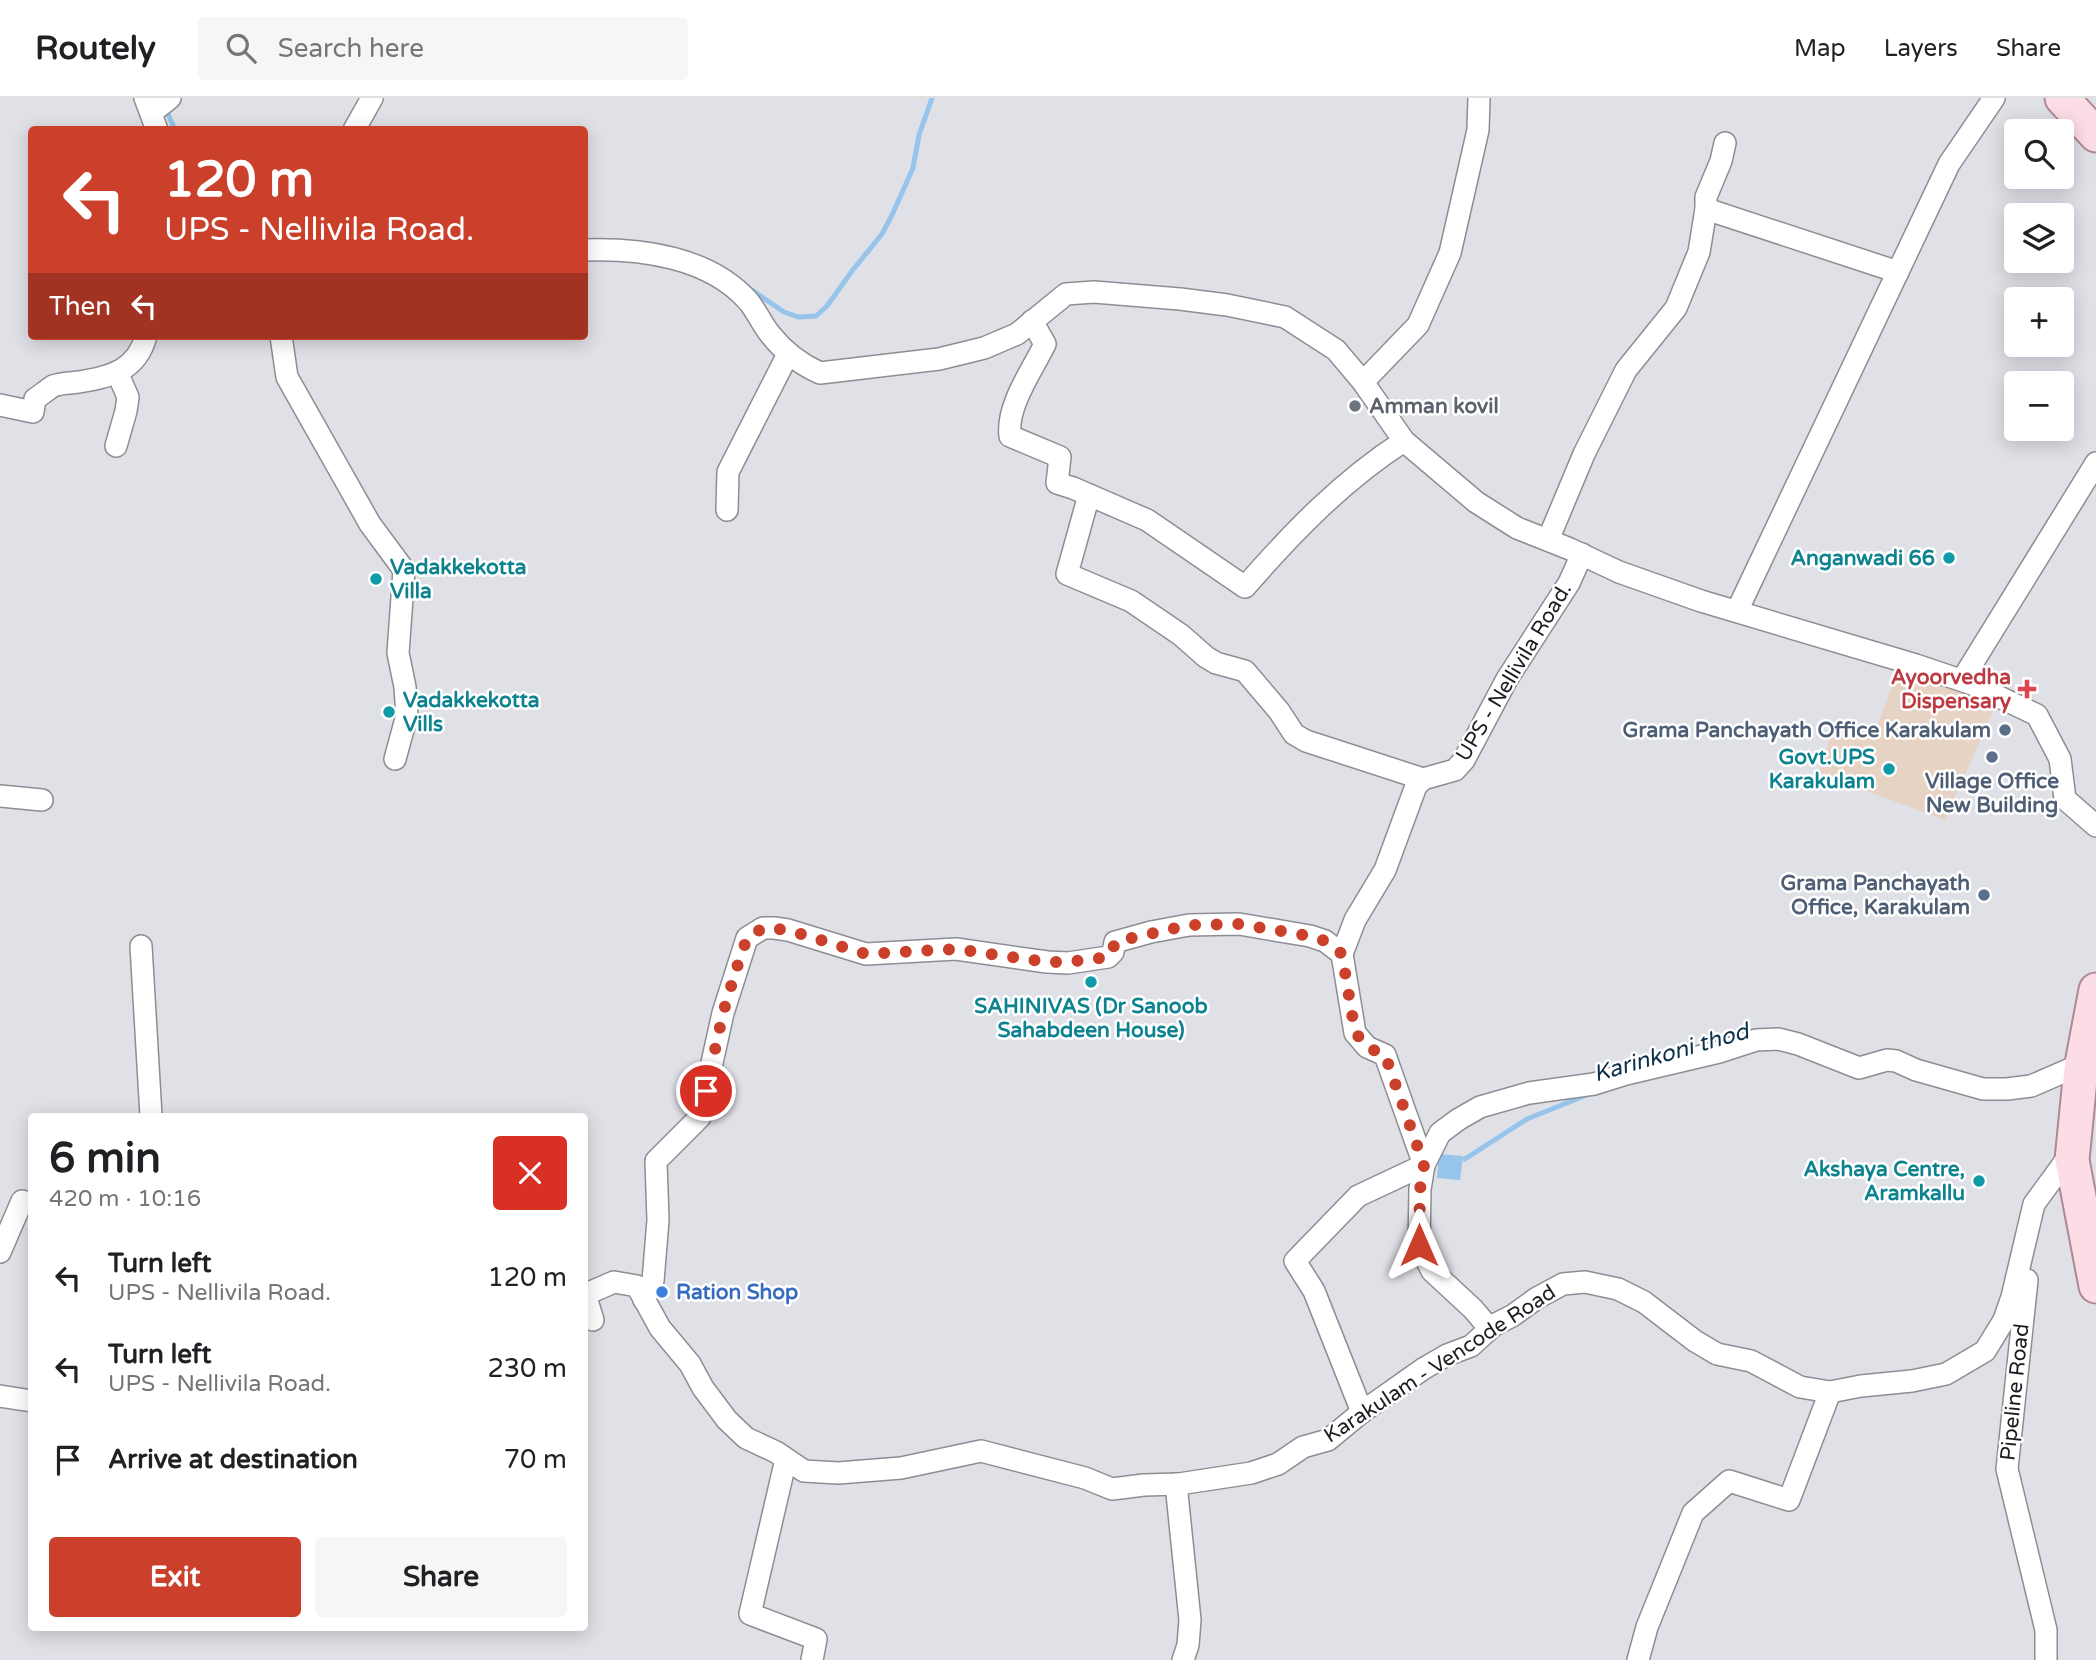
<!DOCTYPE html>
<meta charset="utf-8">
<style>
body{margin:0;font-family:"Varela Round",sans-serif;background:#f6f6f6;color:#202124;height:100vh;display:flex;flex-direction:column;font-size:26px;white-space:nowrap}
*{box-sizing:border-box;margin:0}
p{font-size:23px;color:#757577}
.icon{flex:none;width:38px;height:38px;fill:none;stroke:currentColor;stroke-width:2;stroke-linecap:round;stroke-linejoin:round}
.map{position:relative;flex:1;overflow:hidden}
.sheet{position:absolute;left:28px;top:1015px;width:560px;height:518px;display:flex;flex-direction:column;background:#fff;border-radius:7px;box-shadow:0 4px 18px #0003}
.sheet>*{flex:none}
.hud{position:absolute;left:28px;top:28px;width:560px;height:214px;border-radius:7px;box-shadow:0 4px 18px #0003;background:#cb402b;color:#fff;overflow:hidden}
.fabs{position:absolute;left:2004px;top:21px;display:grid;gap:14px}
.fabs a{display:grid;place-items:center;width:70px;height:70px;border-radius:7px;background:#fff;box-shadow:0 4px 18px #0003;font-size:35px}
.pin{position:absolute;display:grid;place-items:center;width:60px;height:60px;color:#fff;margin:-30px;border:4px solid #fff;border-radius:50%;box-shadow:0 2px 7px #0007}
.me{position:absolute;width:77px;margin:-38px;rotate:0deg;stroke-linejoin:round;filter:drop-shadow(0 0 5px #0008)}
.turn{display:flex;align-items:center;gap:24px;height:147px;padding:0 21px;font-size:32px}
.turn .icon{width:91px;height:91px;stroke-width:2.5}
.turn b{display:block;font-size:49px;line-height:60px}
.then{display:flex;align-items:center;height:66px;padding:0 21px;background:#0003;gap:14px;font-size:26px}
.round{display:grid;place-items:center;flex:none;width:74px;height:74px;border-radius:7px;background:#f6f6f6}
.head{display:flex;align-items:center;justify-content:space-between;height:119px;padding:0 21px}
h1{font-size:42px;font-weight:800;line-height:52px}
.button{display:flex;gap:14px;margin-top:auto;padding:14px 21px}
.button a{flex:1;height:80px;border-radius:7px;background:#cb402b;color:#fff;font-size:28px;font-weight:800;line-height:80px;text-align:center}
.button a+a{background:#f6f6f6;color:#202124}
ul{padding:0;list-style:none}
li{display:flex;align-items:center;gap:21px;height:91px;padding:0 21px}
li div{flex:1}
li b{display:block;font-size:26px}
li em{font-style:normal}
header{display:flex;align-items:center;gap:42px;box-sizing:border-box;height:98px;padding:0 35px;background:#fff;border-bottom:2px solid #e0e0e0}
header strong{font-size:33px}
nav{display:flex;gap:38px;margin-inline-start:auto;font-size:24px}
.search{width:490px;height:63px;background:#f6f6f6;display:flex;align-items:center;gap:18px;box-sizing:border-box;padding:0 24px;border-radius:7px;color:#757577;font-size:26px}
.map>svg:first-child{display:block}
</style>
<header>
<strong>Routely</strong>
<div class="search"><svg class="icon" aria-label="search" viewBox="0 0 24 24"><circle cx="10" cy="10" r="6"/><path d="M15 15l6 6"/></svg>Search here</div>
<nav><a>Map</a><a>Layers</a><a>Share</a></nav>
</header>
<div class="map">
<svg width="2096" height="1562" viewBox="0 0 2096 1562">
<rect width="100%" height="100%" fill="#e0e0e7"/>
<path fill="#e6d3c3" d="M1899,569L1996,606L1945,722L1818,675L1836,624L1874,638Z"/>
<path fill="#96c4ea" d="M1439,1056L1463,1058L1460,1082L1437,1080Z"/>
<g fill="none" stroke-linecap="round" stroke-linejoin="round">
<g stroke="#96c4ea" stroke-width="5">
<path d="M165,9L175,32"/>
<path d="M746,188L784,214L798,219L816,218L827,208L852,173L882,136L892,117L913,70L919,37L932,0"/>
<path d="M1465,1061L1527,1021L1589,996"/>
</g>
<g stroke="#8d8d94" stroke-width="24">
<g id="street">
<path d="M145,0L157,32"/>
<path d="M151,15L170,0"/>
<path d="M354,32L372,0"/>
<path d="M1706,111L1898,174"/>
<path d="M584,152C641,150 710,159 749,204C757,214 762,226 770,236C784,254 800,266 820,275L939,261L984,250L1017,236L1066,196L1094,194L1180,201L1227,207L1285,219L1336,252L1363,284L1404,343L1476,404L1517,430L1570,451L1619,474L1701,503L1916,567L1972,586L2037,617L2060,661L2065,701L2096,728"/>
<path d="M1032,223L1045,246C1033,271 1006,308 1010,338L1060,359L1057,385L1073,390L1147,422L1245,489C1293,434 1342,383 1404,343"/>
<path d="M281,238L287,279L370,426L404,472L398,555L405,589L407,617L395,661"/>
<path d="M1363,284L1418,227L1450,155L1478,32L1479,0"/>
<path d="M0,307L33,314L35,301C41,297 47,292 53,288C60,285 71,285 79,284C111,279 137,272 146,238"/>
<path d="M116,348L126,313L128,299L117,274"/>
<path d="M1089,397L1067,476L1131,503L1181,537L1206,559L1216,565L1245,573L1279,613L1294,636L1306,643L1423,681"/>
<path d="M727,412L728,374L788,256"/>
<path d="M1548,442L1584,356L1626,272L1676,210L1699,154L1706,111V99L1721,63L1725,45"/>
<path d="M1737,513L1949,66L1994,0"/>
<path d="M1962,582L2096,365"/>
<path d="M0,698L42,702"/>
<path d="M141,848L151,1018"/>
<path d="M1342,856L1355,935L1367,949L1385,957L1424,1067L1358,1098L1295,1163L1314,1193L1362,1314"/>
<path d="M0,1154L22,1103L32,1106"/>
<path d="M2027,1182L2007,1371L2046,1532V1562"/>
<path d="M585,1196L593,1222"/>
<path d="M584,1197L614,1184L637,1188L660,1230L690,1266L703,1290L727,1322L746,1340L776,1354L804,1373L838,1375L901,1370L981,1353L1085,1380L1112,1391L1144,1387L1179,1386L1251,1375L1278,1366L1303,1349L1328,1342L1362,1314L1423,1271L1447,1257L1471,1248L1494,1227L1512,1218L1537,1200L1563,1186L1585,1184L1618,1191L1644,1204L1695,1243L1717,1256L1751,1263L1800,1289L1830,1294L1861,1288L1912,1283L1946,1276L1985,1253L2004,1222L2012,1199L2034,1106L2064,1065L2072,1062"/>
<path d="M644,1202L653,1183L658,1122L656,1063L700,1019L723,915L747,840L763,830H774L788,832L866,856L956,851L1047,864L1068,865L1108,859L1113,854L1115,844L1151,834L1189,827L1239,826L1310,838L1325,843L1342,856L1355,822L1385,772L1416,688L1423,681L1455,672L1464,662L1507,581L1569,485L1582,456"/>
<path d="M1490,1231L1473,1211L1432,1173L1419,1147L1420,1091L1424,1067L1440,1035L1459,1021L1480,1009L1529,995L1594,986L1626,976L1719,954L1756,942L1778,941L1798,946L1859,970L1887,962L1896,963L1916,972L1983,991H2007L2031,988L2082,966"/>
<path d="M0,1298L32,1303"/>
<path d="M786,1361L750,1516L816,1541L812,1562"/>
<path d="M1176,1386L1190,1522L1188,1547L1183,1562"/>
<path d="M1638,1562L1647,1529L1693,1415L1729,1383L1789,1402L1830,1294"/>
</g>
</g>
<g stroke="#ad8994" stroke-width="37">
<g id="primary">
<path d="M2062,0L2096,37"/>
<path d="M2096,892L2081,971L2072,1062L2096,1188"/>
</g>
</g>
<use href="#street" stroke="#fff" stroke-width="21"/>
<use href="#primary" stroke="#fcdce5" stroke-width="33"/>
</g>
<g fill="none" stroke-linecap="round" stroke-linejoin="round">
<path stroke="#cb402b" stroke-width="12" stroke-dasharray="0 21.6" d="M706,993L723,915L736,872L747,840L763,830L788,832L866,856L956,851L1046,864H1068L1108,859L1112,854L1115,844L1118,843L1189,827L1239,826L1310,838L1325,843L1342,856L1355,934L1367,949L1385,957L1424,1067L1420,1091L1419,1147"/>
</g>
<circle fill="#6b7280" stroke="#fff" stroke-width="2.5" cx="1355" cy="308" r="7"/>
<g fill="#0f9aa8" stroke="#fff" stroke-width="2.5">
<circle cx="1949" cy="460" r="7"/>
<circle cx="376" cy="481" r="7"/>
<circle cx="389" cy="614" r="7"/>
<circle cx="1889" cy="671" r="7"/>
<circle cx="1091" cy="884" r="7"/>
<circle cx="1979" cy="1083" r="7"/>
</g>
<path fill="#e0444e" stroke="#fff" stroke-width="2.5" d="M2023.5 580.5h7v7h7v7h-7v7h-7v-7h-7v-7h7z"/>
<g fill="#5c6f8a" stroke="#fff" stroke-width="2.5">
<circle cx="2005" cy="632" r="7"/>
<circle cx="1992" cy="659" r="7"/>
<circle cx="1984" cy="797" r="7"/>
</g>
<circle fill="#3f7fe0" stroke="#fff" stroke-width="2.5" cx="662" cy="1194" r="7"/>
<g text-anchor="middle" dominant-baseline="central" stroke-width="5" stroke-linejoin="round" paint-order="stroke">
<g font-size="21" font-weight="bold" fill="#5b616d" stroke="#fff" text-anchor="start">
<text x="1369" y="308">Amman kovil</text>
</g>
<g font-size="21" font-weight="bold" fill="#0d838f" stroke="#fff" text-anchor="end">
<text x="1935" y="460">Anganwadi 66</text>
<text x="390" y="469" text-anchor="start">Vadakkekotta<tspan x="390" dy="24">Villa</tspan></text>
<text x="403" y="602" text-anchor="start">Vadakkekotta<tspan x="403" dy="24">Vills</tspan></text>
<text x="1875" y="659">Govt.UPS<tspan x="1875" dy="24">Karakulam</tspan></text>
<text x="1091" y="908" text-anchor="middle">SAHINIVAS (Dr Sanoob<tspan x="1091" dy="24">Sahabdeen House)</tspan></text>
<text x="1965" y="1071">Akshaya Centre,<tspan x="1965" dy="24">Aramkallu</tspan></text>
</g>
<g font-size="21" fill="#1d1c1f" stroke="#fff">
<text transform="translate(1514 574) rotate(-59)">UPS - Nellivila Road.</text>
<text transform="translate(1440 1266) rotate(-33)">Karakulam - Vencode Road</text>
<text transform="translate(2015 1294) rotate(-84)">Pipeline Road</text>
</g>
<g font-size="21" font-weight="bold" fill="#be3a42" stroke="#fff" text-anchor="end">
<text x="2011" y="579">Ayoorvedha<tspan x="2011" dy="24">Dispensary</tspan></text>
</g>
<g font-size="21" font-weight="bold" fill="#4e5e75" stroke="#fff" text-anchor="end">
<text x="1991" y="632">Grama Panchayath Office Karakulam</text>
<text x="1992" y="683" text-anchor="middle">Village Office<tspan x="1992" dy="24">New Building</tspan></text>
<text x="1970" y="785">Grama Panchayath<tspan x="1970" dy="24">Office, Karakulam</tspan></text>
</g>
<g font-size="21" font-weight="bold" fill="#366cbe" stroke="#fff" text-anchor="start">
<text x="676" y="1194">Ration Shop</text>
</g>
<g font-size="23" font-style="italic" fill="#0b3049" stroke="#fff">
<text transform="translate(1671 955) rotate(-16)">Karinkoni thod</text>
</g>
</g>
</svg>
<div class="fabs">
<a><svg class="icon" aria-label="search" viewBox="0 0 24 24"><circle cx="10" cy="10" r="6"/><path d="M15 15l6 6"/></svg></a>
<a><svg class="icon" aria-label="layers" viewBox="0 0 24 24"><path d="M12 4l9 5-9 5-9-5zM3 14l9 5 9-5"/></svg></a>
<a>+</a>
<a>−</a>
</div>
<div class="pin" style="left:706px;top:993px;background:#d93025"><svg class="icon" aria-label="arrive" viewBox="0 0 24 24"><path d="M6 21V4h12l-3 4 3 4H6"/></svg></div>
<svg class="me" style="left:1419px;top:1147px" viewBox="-20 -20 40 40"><path d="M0-17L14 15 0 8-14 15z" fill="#cb402b" stroke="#fff" stroke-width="4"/></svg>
<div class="hud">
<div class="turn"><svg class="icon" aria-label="left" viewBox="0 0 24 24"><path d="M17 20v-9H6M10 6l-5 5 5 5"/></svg><div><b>120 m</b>UPS - Nellivila Road.</div></div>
<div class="then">Then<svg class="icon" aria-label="left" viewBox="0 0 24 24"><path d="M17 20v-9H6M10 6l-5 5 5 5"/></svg></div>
</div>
<section class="sheet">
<div class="head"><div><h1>6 min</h1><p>420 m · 10:16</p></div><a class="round" style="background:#d93025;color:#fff"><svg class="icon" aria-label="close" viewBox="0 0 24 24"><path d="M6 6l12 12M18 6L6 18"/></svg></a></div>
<ul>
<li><svg class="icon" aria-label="left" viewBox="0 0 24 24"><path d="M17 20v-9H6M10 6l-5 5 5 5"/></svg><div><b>Turn left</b><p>UPS - Nellivila Road.</p></div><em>120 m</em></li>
<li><svg class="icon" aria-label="left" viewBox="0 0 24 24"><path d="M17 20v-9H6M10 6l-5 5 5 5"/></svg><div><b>Turn left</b><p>UPS - Nellivila Road.</p></div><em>230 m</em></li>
<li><svg class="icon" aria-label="arrive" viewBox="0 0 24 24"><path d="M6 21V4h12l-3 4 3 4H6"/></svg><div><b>Arrive at destination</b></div><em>70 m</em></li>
</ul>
<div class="button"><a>Exit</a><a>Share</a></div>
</section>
</div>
